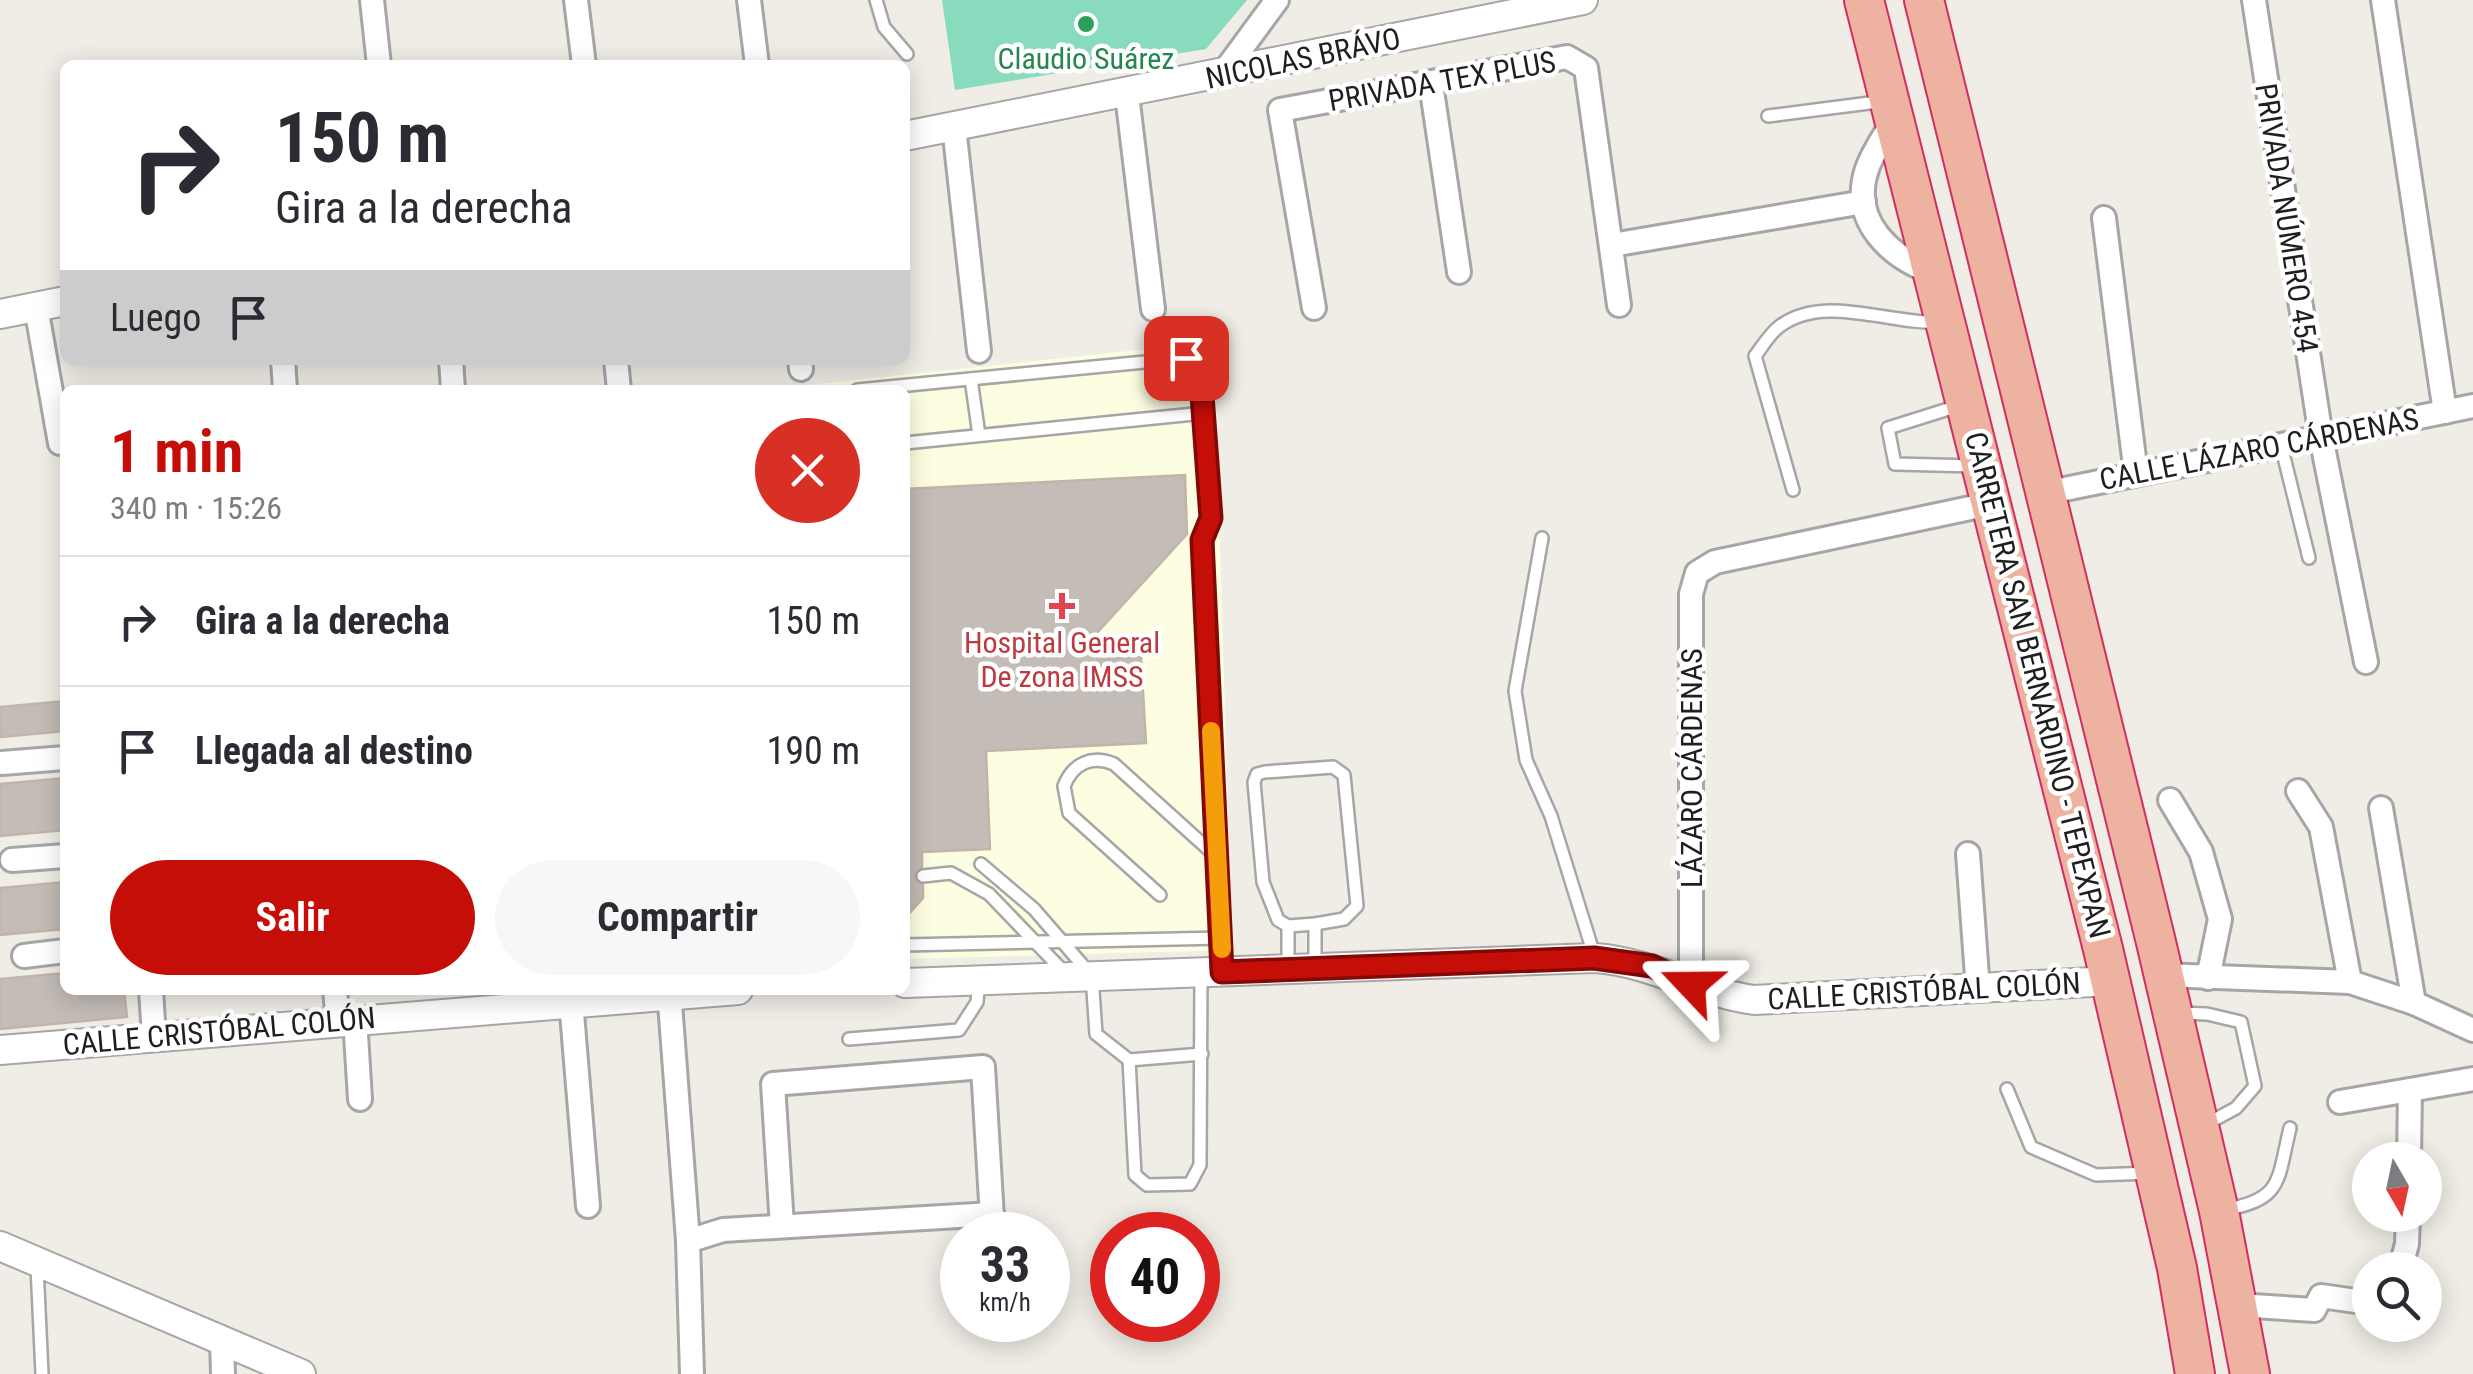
<!DOCTYPE html>
<html lang="es">
<meta charset="utf-8">
<style>
body{margin:0;font-family:"Roboto Condensed",sans-serif;background:#f7f7f7;color:#2b2b33;height:100vh;display:flex;flex-direction:column;font-size:38px;white-space:nowrap}
*{box-sizing:border-box;margin:0}
p{font-size:32px;color:#7c7c81}
.icon{flex:none;width:55px;height:55px;fill:none;stroke:currentColor;stroke-width:2;stroke-linecap:round;stroke-linejoin:round}
.map{position:relative;flex:1;overflow:hidden}
.details{position:absolute;left:60px;top:385px;width:850px;height:610px;display:flex;flex-direction:column;background:#fff;border-radius:15px;box-shadow:0 5px 25px #0003}
.details>*{flex:none}
.guide{position:absolute;left:60px;top:60px;width:850px;height:305px;border-radius:15px;box-shadow:0 5px 25px #0003;background:#fff;color:#2b2b33;overflow:hidden}
.needle{width:65px;rotate:171deg}
.buttons{position:absolute;left:2352px;top:1142px;display:grid;gap:20px}
.buttons a{display:grid;place-items:center;width:90px;height:90px;border-radius:50%;background:#fff;box-shadow:0 5px 25px #0003;font-size:50px}
.speed{position:absolute;left:940px;top:1212px;display:flex;gap:20px;font-size:50px;font-weight:700;text-align:center}
.speed>*{display:grid;place-content:center;width:130px;height:130px;border-radius:50%;background:#fff;box-shadow:0 5px 25px #0003;line-height:1}
.speed small{font-size:25px;font-weight:400}
.speed .limit{border:15px solid #d22;background:#fff;color:#111}
.pin{position:absolute;display:grid;place-items:center;width:85px;height:85px;color:#fff;margin:-42px;border-radius:20px;box-shadow:0 5px 15px #0006}
.me{position:absolute;width:110px;margin:-55px;rotate:293deg;stroke-linejoin:round;filter:drop-shadow(0 0 8px #0008)}
.turn{display:flex;align-items:center;gap:35px;height:210px;padding:0 50px;font-size:45px}
.turn .icon{width:130px;height:130px;stroke-width:2.5}
.turn b{display:block;font-size:70px;line-height:85px}
.then{display:flex;align-items:center;height:95px;padding:0 50px;background:#0003;gap:20px;font-size:38px}
.round{display:grid;place-items:center;flex:none;width:105px;height:105px;border-radius:52px;background:#f7f7f7}
.head{display:flex;align-items:center;justify-content:space-between;height:170px;padding:0 50px}
h1{font-size:60px;font-weight:700;line-height:75px;color:#c60e09}
.button{display:flex;gap:20px;margin-top:auto;padding:20px 50px}
.button a{flex:1;height:115px;border-radius:60px;background:#c60e09;color:#fff;font-size:40px;font-weight:700;line-height:115px;text-align:center}
.button a+a{background:#f7f7f7;color:#2b2b33}
ul{padding:0;list-style:none}
li{display:flex;align-items:center;gap:30px;height:130px;padding:0 50px;border-top:2px solid #e1e1e2}
li div{flex:1}
li b{display:block;font-size:38px}
li em{font-style:normal}
.map>svg:first-child{display:block}
</style>
<div class="map">
<svg width="2473" height="1374" viewBox="0 0 2473 1374">
<rect width="100%" height="100%" fill="#f0ede6"/>
<path fill="#fdfee1" d="M1214,342L1232,950L905,959V390H759Z"/>
<path fill="#88dbbd" d="M942,0H1247L1206,49L955,90Z"/>
<g fill="#c4bcb6" stroke="#c1b4a9" stroke-width="2.5">
<path d="M1185,475L1187,534L1096,634L1097,659L1141,657L1146,743L986,751L990,849L922,852V867L914,876L923,885V898L905,918V489Z"/>
<path d="M65,701V731L0,737V707Z"/>
<path d="M65,778V830L0,836V784Z"/>
<path d="M65,882V929L0,935V888Z"/>
<path d="M65,973V990H124L127,1017L0,1029V979Z"/>
</g>
<g fill="none" stroke-linecap="round" stroke-linejoin="round">
<g stroke="#a6a6a6" stroke-width="16">
<g id="service">
<path d="M876,0L884,27L907,54"/>
<path d="M1768,116L1885,101"/>
<path d="M971,379L979,435"/>
<path d="M857,390L1186,358L1203,395L1211,518L1202,540L1223,972"/>
<path d="M1958,406L1888,428L1895,464L1975,466"/>
<path d="M905,443L1204,413"/>
<path d="M2281,445L2309,558"/>
<path d="M1793,490L1755,356C1762,347 1770,333 1780,326C1825,293 1889,325 1940,322"/>
<path d="M1542,538L1515,691L1526,760L1551,816L1595,958"/>
<path d="M1333,767L1344,775L1357,906L1344,919L1315,924L1288,926L1278,920L1263,882L1254,782L1257,774L1265,772Z"/>
<path d="M981,864L1034,909L1092,976L1096,1034L1129,1060L1135,1175L1147,1185L1190,1184L1200,1165L1201,972"/>
<path d="M923,876L951,873L989,894L1064,972"/>
<path d="M1160,895L1069,813L1064,786C1073,763 1092,755 1114,764L1217,857"/>
<path d="M1315,924V965"/>
<path d="M905,945L1221,938"/>
<path d="M1288,967V926"/>
<path d="M2177,1013L2207,1014L2241,1022L2255,1086L2236,1108L2203,1126"/>
<path d="M849,1039L959,1030L977,1002L979,980"/>
<path d="M1129,1060L1202,1054"/>
<path d="M2007,1089L2031,1147L2096,1175L2151,1173"/>
<path d="M2224,1210C2283,1199 2277,1182 2290,1128"/>
<path d="M37,1266L42,1374"/>
</g>
</g>
<g stroke="#a6a6a6" stroke-width="28">
<g id="minor">
<path d="M372,0L379,65"/>
<path d="M576,0L584,65"/>
<path d="M749,0L757,65"/>
<path d="M2254,0L2321,437L2366,662"/>
<path d="M2383,0L2445,412"/>
<path d="M1221,76L1277,0"/>
<path d="M1431,84L1459,272"/>
<path d="M1127,95L1153,309"/>
<path d="M1894,120C1885,135 1873,152 1867,169C1849,222 1892,259 1937,274"/>
<path d="M954,127L979,351"/>
<path d="M2104,218L2136,474"/>
<path d="M1612,245L1864,202"/>
<path d="M36,307L60,443"/>
<path d="M1314,308L1280,110L1567,57L1586,68L1619,305"/>
<path d="M283,360L285,390"/>
<path d="M451,360L453,390"/>
<path d="M616,360L619,390"/>
<path d="M800,360L801,369"/>
<path d="M2045,493L2473,406"/>
<path d="M2,763L65,758"/>
<path d="M2298,791L2321,827L2350,982"/>
<path d="M2170,800L2201,852L2220,919L2208,978"/>
<path d="M2381,808L2414,1003"/>
<path d="M1968,854L1978,990"/>
<path d="M12,860L65,856"/>
<path d="M24,956L65,951"/>
<path d="M2163,975L2350,982L2414,1003L2473,1030"/>
<path d="M1691,985V594L1697,573L1715,562L1994,503"/>
<path d="M151,990L154,1037"/>
<path d="M335,990L338,1021"/>
<path d="M669,990L688,1241L692,1374"/>
<path d="M571,1001L588,1206"/>
<path d="M355,1019L360,1099"/>
<path d="M2340,1102L2473,1079"/>
<path d="M2409,1160L2410,1090"/>
<path d="M782,1226L773,1084L983,1067L993,1235"/>
<path d="M688,1241L723,1230L992,1214"/>
<path d="M2400,1270L2407,1244L2408,1215"/>
<path d="M2238,1305L2314,1310L2321,1296L2370,1303"/>
<path d="M222,1341L223,1374"/>
</g>
</g>
<g stroke="#a6a6a6" stroke-width="32">
<g id="tertiary">
<path d="M905,136L1583,0"/>
<path d="M0,314L65,301"/>
<path d="M905,983L1595,958C1652,962 1698,992 1754,1000L2111,981"/>
<path d="M0,1050L738,990"/>
<path d="M0,1246L301,1374"/>
</g>
</g>
<g stroke="#d32d61" stroke-width="42">
<g id="trunk">
<path d="M1864,0L2103,949L2177,1268L2195,1374"/>
<path d="M1924,0L2155,938L2219,1211L2250,1374"/>
</g>
</g>
<use href="#service" stroke="#fff" stroke-width="11"/>
<use href="#minor" stroke="#fff" stroke-width="22"/>
<use href="#tertiary" stroke="#fff" stroke-width="28"/>
<use href="#trunk" stroke="#eeb3a0" stroke-width="38"/>
</g>
<g fill="none" stroke-linecap="round" stroke-linejoin="round">
<g stroke="#810906" stroke-width="25">
<path id="route" d="M1186,358L1202,395L1211,518L1202,540L1222,972L1594,958L1652,966L1691,985"/>
</g>
<use href="#route" stroke="#c60e09" stroke-width="18"/>
<path stroke="#f59e0b" stroke-width="18" d="M1211,731L1222,949"/>
</g>
<circle fill="#2e9e5b" stroke="#fff" stroke-width="4" cx="1086" cy="24" r="10"/>
<path fill="#e0444e" stroke="#fff" stroke-width="4" d="M1057 591h10v10h10v10h-10v10h-10v-10h-10v-10h10z"/>
<g text-anchor="middle" dominant-baseline="central" stroke-width="9" stroke-linejoin="round" paint-order="stroke">
<g font-size="30" fill="#27864d" stroke="#fff">
<text x="1086" y="58">Claudio Suárez</text>
</g>
<g font-size="30" fill="#1f1f1f" stroke="#fff">
<text transform="translate(1303 58) rotate(-12)">NICOLAS BRÁVO</text>
<text transform="translate(1442 81) rotate(-10)">PRIVADA TEX PLUS</text>
<text transform="translate(2287 218) rotate(81)">PRIVADA NÚMERO 454</text>
<text transform="translate(2259 449) rotate(-11)">CALLE LÁZARO CÁRDENAS</text>
<text transform="translate(2038 685) rotate(76)">CARRETERA SAN BERNARDINO - TEPEXPAN</text>
<text transform="translate(1691 768) rotate(-90)">LÁZARO CÁRDENAS</text>
<text transform="translate(1924 991) rotate(-3)">CALLE CRISTÓBAL COLÓN</text>
<text transform="translate(219 1031) rotate(-5)">CALLE CRISTÓBAL COLÓN</text>
</g>
<g font-size="30" fill="#be3a42" stroke="#fff">
<text x="1062" y="642">Hospital General<tspan x="1062" dy="34">De zona IMSS</tspan></text>
</g>
</g>
</svg>
<div class="buttons">
<a><svg class="needle" viewBox="-14 -14 28 28"><path d="M0-13l5 13h-10z" fill="#e53935"/><path d="M0 13l5-13h-10z" fill="#7c7c81"/></svg></a>
<a><svg class="icon" aria-label="search" viewBox="0 0 24 24"><circle cx="10" cy="10" r="6"/><path d="M15 15l6 6"/></svg></a>
</div>
<div class="speed"><div>33<small>km/h</small></div><div class="limit">40</div></div>
<div class="pin" style="left:1186px;top:358px;background:#d93025"><svg class="icon" aria-label="arrive" viewBox="0 0 24 24"><path d="M6 21V4h12l-3 4 3 4H6"/></svg></div>
<svg class="me" style="left:1691px;top:985px" viewBox="-20 -20 40 40"><path d="M0-17L14 15 0 8-14 15z" fill="#c60e09" stroke="#fff" stroke-width="4"/></svg>
<div class="guide">
<div class="turn"><svg class="icon" aria-label="right" viewBox="0 0 24 24"><path d="M7 20v-9h11M14 6l5 5-5 5"/></svg><div><b>150 m</b>Gira a la derecha</div></div>
<div class="then">Luego<svg class="icon" aria-label="arrive" viewBox="0 0 24 24"><path d="M6 21V4h12l-3 4 3 4H6"/></svg></div>
</div>
<section class="details">
<div class="head"><div><h1>1 min</h1><p>340 m · 15:26</p></div><a class="round" style="background:#d93025;color:#fff"><svg class="icon" aria-label="close" viewBox="0 0 24 24"><path d="M6 6l12 12M18 6L6 18"/></svg></a></div>
<ul>
<li><svg class="icon" aria-label="right" viewBox="0 0 24 24"><path d="M7 20v-9h11M14 6l5 5-5 5"/></svg><div><b>Gira a la derecha</b></div><em>150 m</em></li>
<li><svg class="icon" aria-label="arrive" viewBox="0 0 24 24"><path d="M6 21V4h12l-3 4 3 4H6"/></svg><div><b>Llegada al destino</b></div><em>190 m</em></li>
</ul>
<div class="button"><a>Salir</a><a>Compartir</a></div>
</section>
</div>
